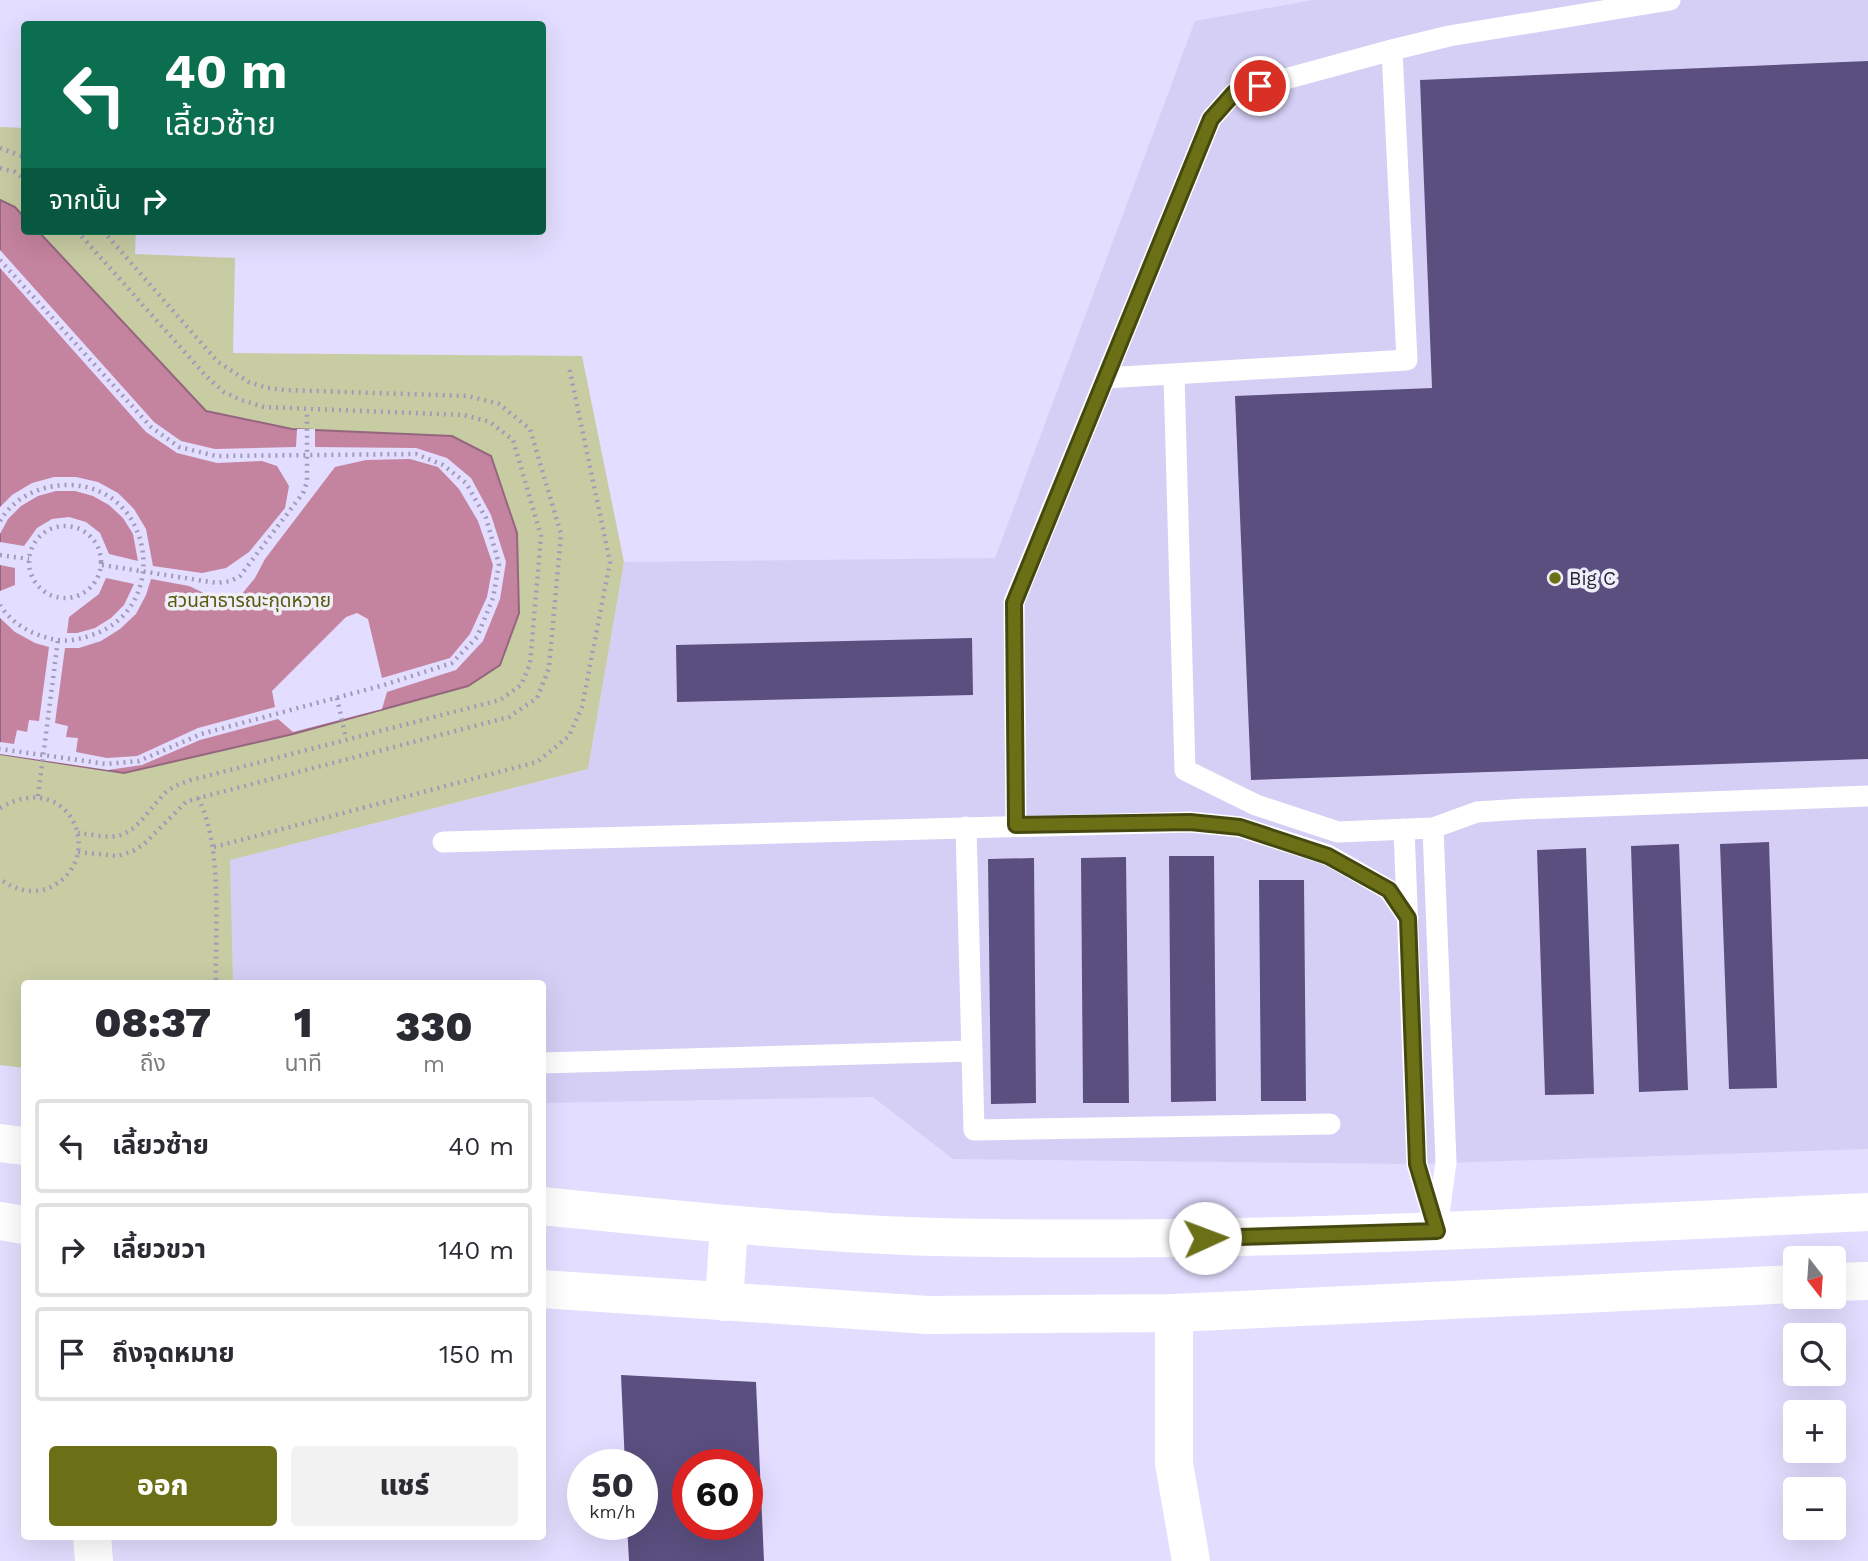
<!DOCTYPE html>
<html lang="th">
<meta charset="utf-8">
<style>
body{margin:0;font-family:"Work Sans","Noto Sans Thai",sans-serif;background:#f2f2f3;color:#2b2b33;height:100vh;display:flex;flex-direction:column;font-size:26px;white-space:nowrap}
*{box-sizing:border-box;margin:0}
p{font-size:23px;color:#7c7c81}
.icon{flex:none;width:38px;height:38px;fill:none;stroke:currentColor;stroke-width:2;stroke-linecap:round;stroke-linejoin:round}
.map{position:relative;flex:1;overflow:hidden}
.sheet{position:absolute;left:21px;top:980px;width:525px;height:560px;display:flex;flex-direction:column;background:#fff;border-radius:7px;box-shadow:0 7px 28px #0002}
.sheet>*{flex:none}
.guide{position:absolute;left:21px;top:21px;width:525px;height:214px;border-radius:7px;box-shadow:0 7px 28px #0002;background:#0b6e4f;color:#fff;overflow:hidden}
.needle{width:46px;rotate:163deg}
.buttons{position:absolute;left:1783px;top:1246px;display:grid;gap:14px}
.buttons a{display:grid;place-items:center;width:63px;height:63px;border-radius:7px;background:#fff;box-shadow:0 7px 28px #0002;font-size:35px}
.speed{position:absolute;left:567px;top:1449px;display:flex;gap:14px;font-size:35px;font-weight:700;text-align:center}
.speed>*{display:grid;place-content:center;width:91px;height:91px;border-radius:50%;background:#fff;box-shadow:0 7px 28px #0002;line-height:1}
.speed small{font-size:18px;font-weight:400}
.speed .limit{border:10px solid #d22;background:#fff;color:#111}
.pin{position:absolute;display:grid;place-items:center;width:60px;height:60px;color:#fff;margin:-30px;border:4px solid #fff;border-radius:50%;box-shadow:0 2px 7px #0007}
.me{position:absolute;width:77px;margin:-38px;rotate:88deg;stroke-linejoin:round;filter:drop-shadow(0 0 5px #0008)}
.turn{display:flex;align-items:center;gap:24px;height:147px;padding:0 28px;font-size:32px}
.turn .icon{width:91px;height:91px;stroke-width:2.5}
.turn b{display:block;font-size:49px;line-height:60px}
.then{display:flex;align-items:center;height:66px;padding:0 28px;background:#0003;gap:14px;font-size:26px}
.eta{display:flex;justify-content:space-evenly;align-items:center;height:119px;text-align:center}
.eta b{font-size:42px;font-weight:800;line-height:49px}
.primary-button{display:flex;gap:14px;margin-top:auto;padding:14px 28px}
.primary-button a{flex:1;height:80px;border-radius:7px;background:#6b7017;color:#fff;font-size:28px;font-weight:800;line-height:80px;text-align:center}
.primary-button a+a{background:#f2f2f3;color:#2b2b33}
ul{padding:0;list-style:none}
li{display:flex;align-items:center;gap:21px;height:94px;margin:0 14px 10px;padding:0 14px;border:4px solid #e1e1e2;border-radius:7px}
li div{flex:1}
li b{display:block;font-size:26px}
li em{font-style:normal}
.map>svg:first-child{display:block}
</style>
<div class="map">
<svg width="1868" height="1561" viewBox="0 0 1868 1561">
<rect width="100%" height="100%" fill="#e3ddff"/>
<path fill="#d6cff5" d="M1313,0H1868V1149L1417,1164L953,1159L873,1097L543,1103L542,984L233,983L229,860L588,769L624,562L995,558L1195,21Z"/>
<path fill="#c7cca3" d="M0,127L24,128V231H136L135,254L235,258L233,353L582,356L624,562L588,769L230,860L233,983L24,984V1068L0,1065Z"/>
<path fill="#c4839e" stroke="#95667f" stroke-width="2" d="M0,200L15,207L24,217V231H38L206,411L292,429L452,436L491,456L517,533L519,613L500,665L468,686L293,734L124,773L0,754Z"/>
<path fill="#e3ddff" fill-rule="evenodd" d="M0,250L154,422L181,441L215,449L296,447L297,429H315V447L416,448L447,458L471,478L491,515L506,562L500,599L483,641L456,670L387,692L382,709L293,732L278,719L200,740L142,765L108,770L0,754V742L14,744L17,730L27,732L29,720L39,721L49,647L35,643L15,632L0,618V591L15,585V568L0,565V542L24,546L37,528L52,519L69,517L86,522L100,533L109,554L138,561L133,534L123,518L109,505L93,496L75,491H56L38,496L21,506L8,519L0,534V507L12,495L32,483L54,477H76L98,482L118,493L134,509L146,529L153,566L202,573L226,568L249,552L285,508L289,486L277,466L262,461L217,463L177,453L146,432L0,268ZM410,459L438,467L459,489L478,521L493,565L487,597L470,634L450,658L382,678L368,619L357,613L346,617L272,691L275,707L198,728L137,756L107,758L76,752L78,738L66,737L68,726L55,723L65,648H79L101,641L120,629L136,614L146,595L151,579L189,586L208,595L225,598L241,595L255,578L265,559L335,467L366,460ZM106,578L134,584L124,605L111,618L95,628L77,633H67L69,617L99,594Z"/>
<g fill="#5a4f7f" fill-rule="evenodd">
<path d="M1868,61V759L1251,780L1235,396L1432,388L1420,80Z"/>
<path d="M972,638L973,695L677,702L676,645Z"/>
<path d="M1769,842L1777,1088L1729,1089L1720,844Z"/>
<path d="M1679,844L1688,1090L1639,1092L1631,846Z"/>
<path d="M1586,848L1594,1094L1545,1095L1537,850Z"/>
<path d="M1169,856H1214L1216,1101L1171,1102Z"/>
<path d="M1126,857L1129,1103H1083L1081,858Z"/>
<path d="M1034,858L1036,1103L991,1104L988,859Z"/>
<path d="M1259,880H1304L1306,1101H1261Z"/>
<path d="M621,1375L756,1382L764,1561H629L627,1524H642V1465H625ZM688,1465H747V1524H688Z"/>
</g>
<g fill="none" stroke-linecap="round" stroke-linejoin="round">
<g stroke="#a19bb9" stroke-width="4.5" stroke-dasharray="2 5" stroke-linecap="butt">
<path d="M0,148L24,157"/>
<path d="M0,168L15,172L24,179"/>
<path d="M77,231L206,376L224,392L241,400L264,407L464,415L490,422L513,440L541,536L530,664L521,685L500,700L191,780C182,783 174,786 166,792C151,806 138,832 117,836C105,838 90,834 78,833"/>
<path d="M0,260L151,427L179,447L216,456L416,454L443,465L466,483L486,518L499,564L493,598L477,637L452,663L384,685L201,734L139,761L107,764L0,749"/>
<path d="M0,521C14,497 41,485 68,485C155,485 173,611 89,636C77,640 64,642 52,639C31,634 12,624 0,605"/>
<circle cx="65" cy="562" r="36"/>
<path d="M0,555L29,559"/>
<path d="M102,565L217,583L231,581L240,576L303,493L307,482V410"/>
<path d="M337,698L346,739"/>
<path d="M38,796L58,640"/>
<path d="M198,798C223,846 215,928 216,984"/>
<path d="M0,808C70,767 108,858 51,887C33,895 15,890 0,879"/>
<path d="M214,847L537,762L569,736L582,707L610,562L569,367"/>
<path d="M78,852L118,856L133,851L143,845L187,801L509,717L537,698L549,668L561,534L530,429L499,404L468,396L285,390L267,388L249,382L218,362L103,231"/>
</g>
<g stroke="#fff" stroke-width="21">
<path d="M1174,375L1185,770L1256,805L1338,832L1433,828L1477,812L1523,809L1868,796"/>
<path d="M1105,378L1407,360L1392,50"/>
<path d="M1016,826L1014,602L1211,119L1234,93L1392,50L1449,36L1670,0"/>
<path d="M966,827L974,1130L1330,1124"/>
<path d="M1433,828L1446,1162L1438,1222"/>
<path d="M1404,829L1417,1164L1437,1231"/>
<path d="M443,842L1190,822L1240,827L1328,855L1389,890L1408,918"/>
<path d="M542,1063L972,1051"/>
</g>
<g stroke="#fff" stroke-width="38">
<path d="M1174,1313V1463L1191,1561"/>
<path d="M92,1536L94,1561"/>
</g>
<g stroke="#fff" stroke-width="38">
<path d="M0,1143L24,1146"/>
<path d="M542,1206C673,1219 804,1233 935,1237C1246,1244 1557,1226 1868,1212"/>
<path d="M0,1221L24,1225"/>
<path d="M1834,1282L1868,1281"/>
<path d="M542,1289L928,1315L1174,1313L1796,1284"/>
<path d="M724,1302L729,1225"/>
</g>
</g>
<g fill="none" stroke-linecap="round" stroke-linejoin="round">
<g stroke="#46490f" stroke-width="18">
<path id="route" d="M1205,1238L1437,1231L1417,1164L1408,918L1389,890L1328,856L1240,827L1190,822L1016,825L1014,603L1211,119L1234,93L1260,86"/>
</g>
<use href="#route" stroke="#6b7017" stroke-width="12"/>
</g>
<circle fill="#6b7017" stroke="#efeef9" stroke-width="2.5" cx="1555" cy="578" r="7"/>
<g text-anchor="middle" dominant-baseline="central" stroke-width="7" stroke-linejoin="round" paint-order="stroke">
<g font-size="19" fill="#272337" stroke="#efeef9" text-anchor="start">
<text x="1569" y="578">Big C</text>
</g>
<g font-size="19" fill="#555a0c" stroke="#efeef9">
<text x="249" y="600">สวนสาธารณะกุดหวาย</text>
</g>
</g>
</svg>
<div class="buttons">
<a><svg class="needle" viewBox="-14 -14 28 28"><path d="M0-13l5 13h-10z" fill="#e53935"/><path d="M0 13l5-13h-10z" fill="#7c7c81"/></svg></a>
<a><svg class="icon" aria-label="search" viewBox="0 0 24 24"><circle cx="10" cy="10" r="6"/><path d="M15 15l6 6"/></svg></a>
<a>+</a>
<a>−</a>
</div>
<div class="speed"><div>50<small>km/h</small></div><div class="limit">60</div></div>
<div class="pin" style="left:1260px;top:86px;background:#d93025"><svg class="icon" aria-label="arrive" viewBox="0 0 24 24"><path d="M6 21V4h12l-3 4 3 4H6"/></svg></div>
<svg class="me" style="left:1205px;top:1238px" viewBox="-20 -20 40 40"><circle r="19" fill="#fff"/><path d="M0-13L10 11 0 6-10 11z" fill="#6b7017"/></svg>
<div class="guide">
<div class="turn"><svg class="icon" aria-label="left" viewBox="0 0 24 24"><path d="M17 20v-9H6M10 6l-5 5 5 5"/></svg><div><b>40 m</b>เลี้ยวซ้าย</div></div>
<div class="then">จากนั้น<svg class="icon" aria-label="right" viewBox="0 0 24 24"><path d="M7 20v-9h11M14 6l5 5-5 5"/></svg></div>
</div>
<section class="sheet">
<div class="eta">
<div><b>08:37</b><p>ถึง</p></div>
<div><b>1</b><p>นาที</p></div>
<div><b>330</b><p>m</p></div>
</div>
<ul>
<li><svg class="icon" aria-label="left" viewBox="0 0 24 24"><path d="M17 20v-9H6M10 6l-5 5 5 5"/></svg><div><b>เลี้ยวซ้าย</b></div><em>40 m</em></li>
<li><svg class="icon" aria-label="right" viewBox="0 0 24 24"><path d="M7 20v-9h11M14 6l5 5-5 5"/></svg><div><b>เลี้ยวขวา</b></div><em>140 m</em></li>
<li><svg class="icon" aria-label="arrive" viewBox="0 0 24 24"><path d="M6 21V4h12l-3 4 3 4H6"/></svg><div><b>ถึงจุดหมาย</b></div><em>150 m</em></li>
</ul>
<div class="primary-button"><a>ออก</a><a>แชร์</a></div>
</section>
</div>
